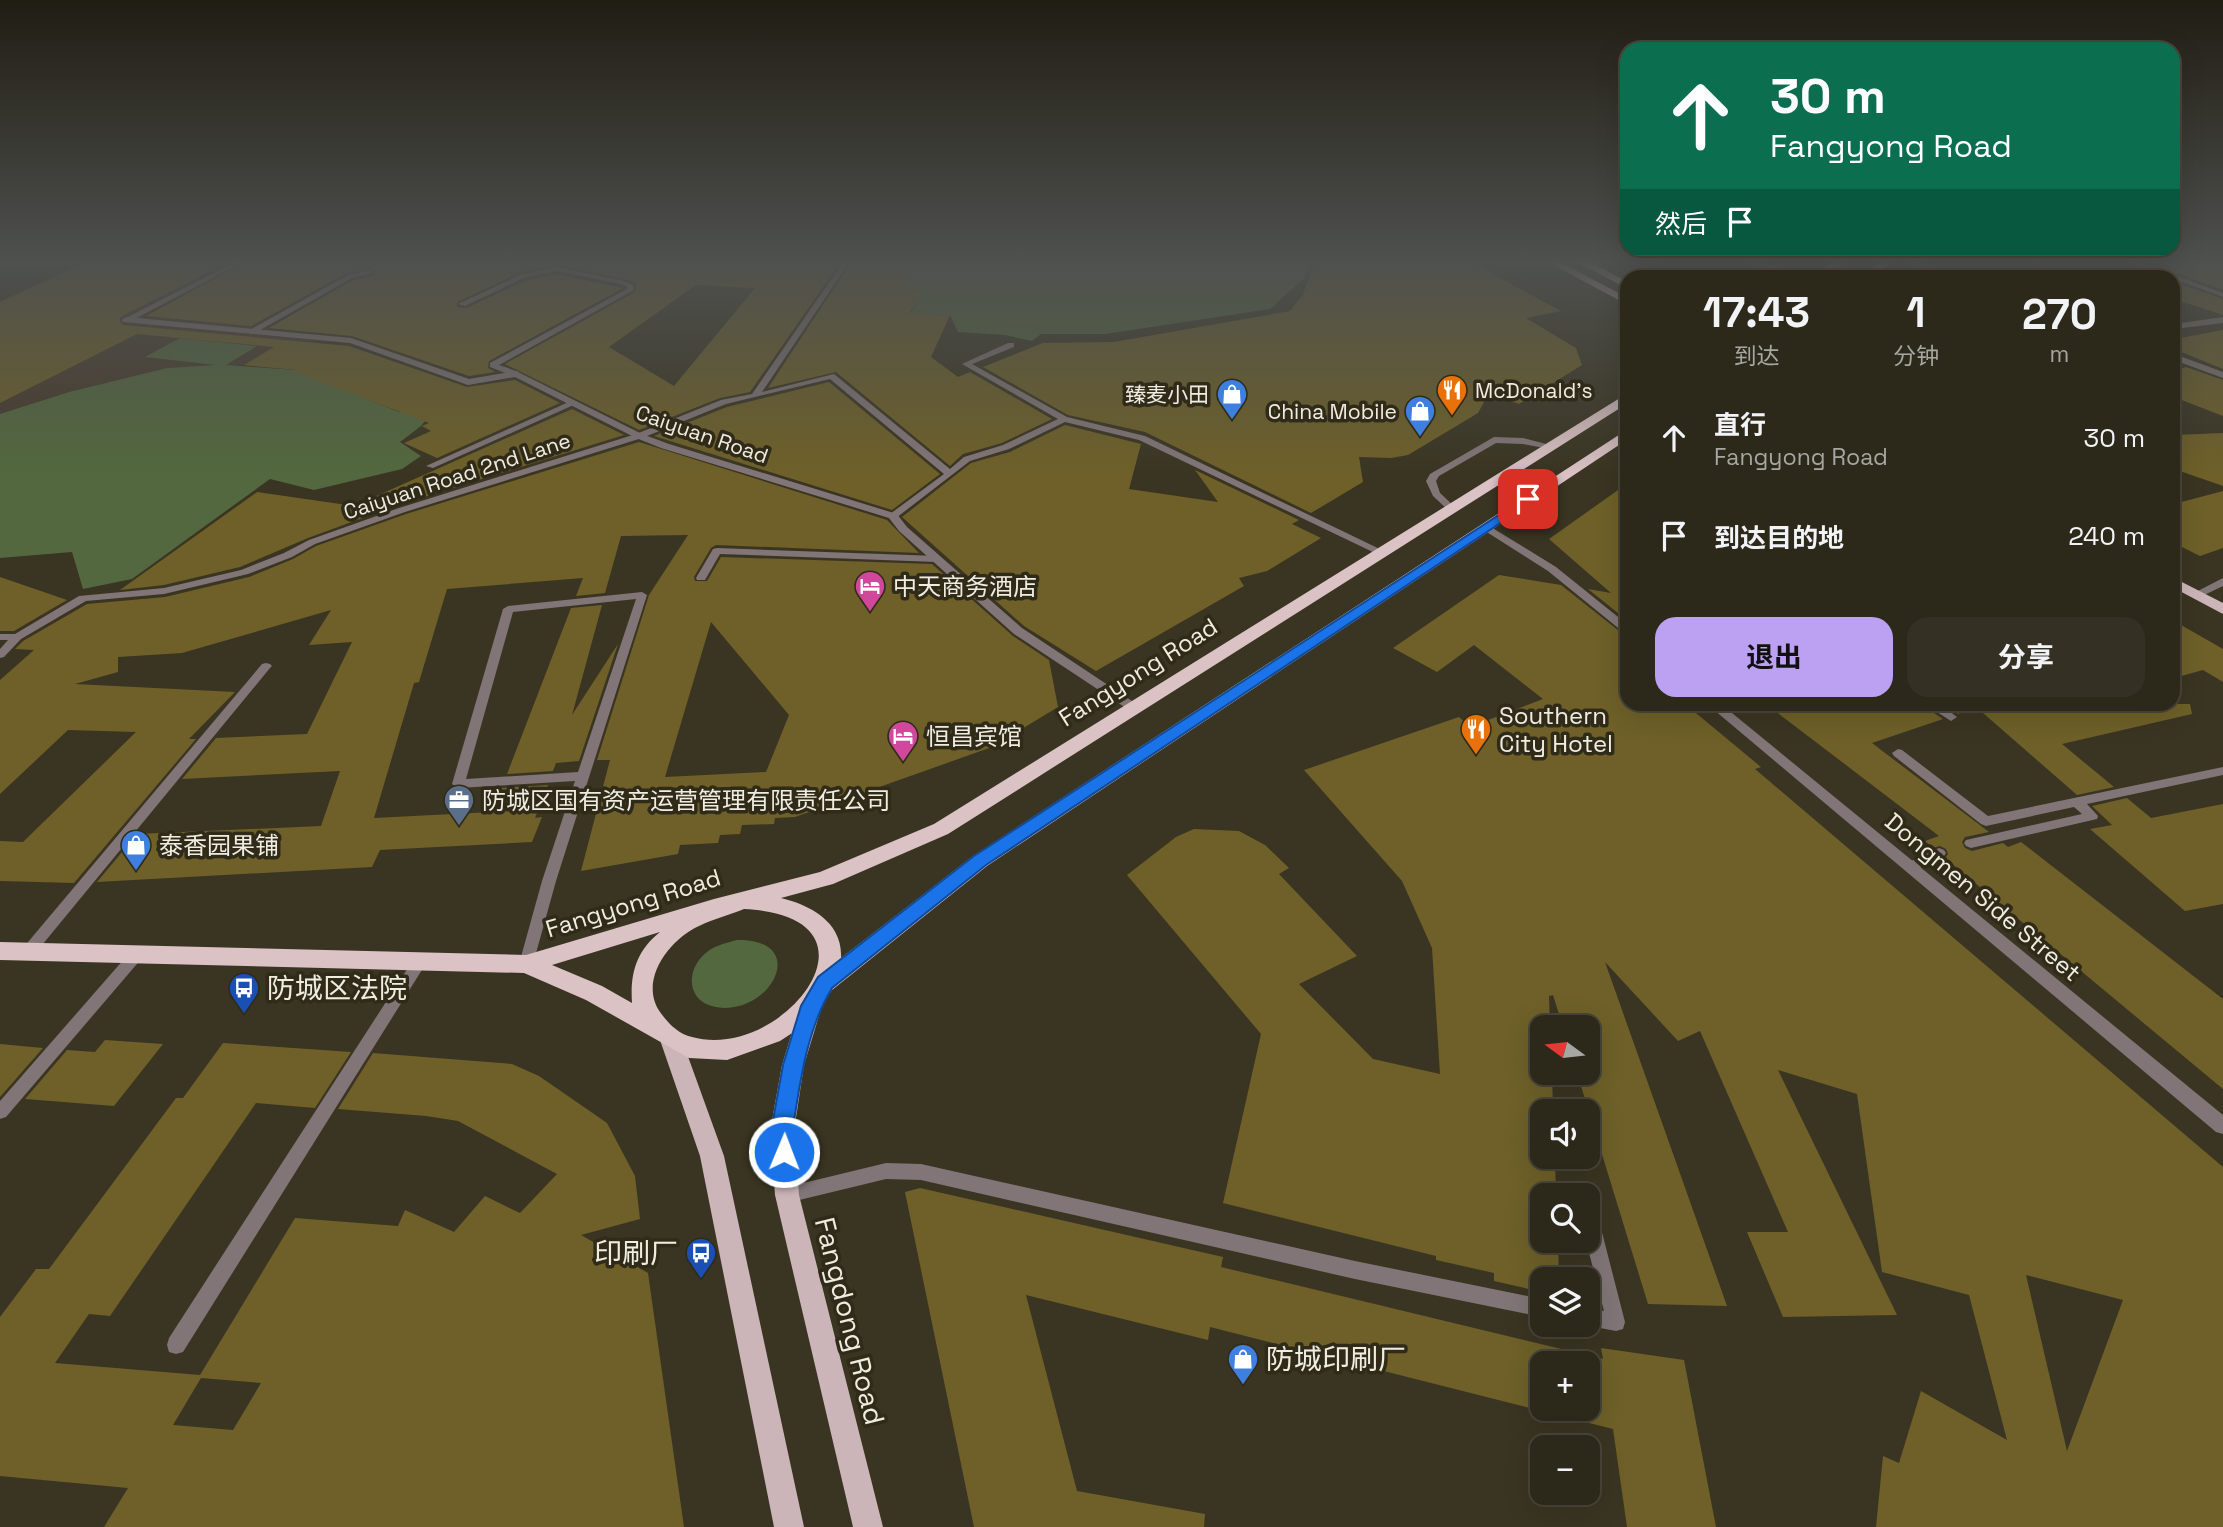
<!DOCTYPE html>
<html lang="zh">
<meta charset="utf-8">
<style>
body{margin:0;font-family:"Space Grotesk","Noto Sans SC",sans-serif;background:#343023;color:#f1f3f6;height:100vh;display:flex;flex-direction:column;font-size:26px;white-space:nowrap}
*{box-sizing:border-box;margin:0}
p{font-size:23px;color:#a6a6a2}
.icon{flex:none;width:38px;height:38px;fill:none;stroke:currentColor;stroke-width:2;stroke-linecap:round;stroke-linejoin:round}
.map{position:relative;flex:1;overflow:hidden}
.details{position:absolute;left:1620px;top:270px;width:560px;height:441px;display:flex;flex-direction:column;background:#2c281a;border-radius:21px;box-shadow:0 7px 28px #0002,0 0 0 2px #484439}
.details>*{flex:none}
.guide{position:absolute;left:1620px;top:42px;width:560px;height:214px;border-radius:21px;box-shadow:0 7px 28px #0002,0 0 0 2px #484439;background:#0b6e4f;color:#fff;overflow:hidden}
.needle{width:46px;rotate:285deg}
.fabs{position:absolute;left:1530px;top:1015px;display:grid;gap:14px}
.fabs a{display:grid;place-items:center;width:70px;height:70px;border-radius:14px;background:#2c281a;box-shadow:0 7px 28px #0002,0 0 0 2px #484439;font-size:35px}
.pin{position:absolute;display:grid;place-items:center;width:60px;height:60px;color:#fff;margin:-30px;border-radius:14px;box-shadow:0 4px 10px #0006}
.me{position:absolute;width:77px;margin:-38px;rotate:1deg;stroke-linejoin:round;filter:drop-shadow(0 0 5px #0008)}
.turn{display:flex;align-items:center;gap:24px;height:147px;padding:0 35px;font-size:32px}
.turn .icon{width:91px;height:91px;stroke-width:2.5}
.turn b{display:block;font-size:49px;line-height:60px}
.then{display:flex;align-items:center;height:66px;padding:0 35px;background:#0003;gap:14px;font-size:26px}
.eta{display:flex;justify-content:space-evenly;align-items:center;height:119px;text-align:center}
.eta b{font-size:42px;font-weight:700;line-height:49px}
.action{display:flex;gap:14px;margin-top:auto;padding:14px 35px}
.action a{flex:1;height:80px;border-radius:21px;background:#bca0f2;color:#111;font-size:28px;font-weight:700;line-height:80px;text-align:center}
.action a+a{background:#343023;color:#f1f3f6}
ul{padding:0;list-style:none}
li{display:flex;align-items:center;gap:21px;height:98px;padding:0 35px}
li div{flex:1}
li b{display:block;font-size:26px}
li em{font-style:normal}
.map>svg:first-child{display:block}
</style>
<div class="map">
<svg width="2223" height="1527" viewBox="0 0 2223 1527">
<rect width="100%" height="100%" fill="#3a3522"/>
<path fill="#473a2c" d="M147,274L202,279L131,316L159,318L213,290L303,298L242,333L316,340L272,368L244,365L167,368L69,392L0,414V340Z"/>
<g fill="#53683e">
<path d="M914,261H1311L1305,277L1270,309L1105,334H1041L1032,341L1005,335L958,332L950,315L911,313L923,289L905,288L920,263Z"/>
<path d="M180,338L257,346L226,365L295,370L399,412L417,409L428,417L421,426L400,442L421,456L402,469L314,490L270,479L132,579L83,589L72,552L0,558V414L69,392L167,368L216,365L145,357Z"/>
<path d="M737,940C812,939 770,1017 716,1007C686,1002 685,969 707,952C716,945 726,943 737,940Z"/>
</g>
<g fill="#6e6028" fill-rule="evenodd">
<path d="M88,261H231L124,315L119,319L123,325L349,346L467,387L515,380L560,403L437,458L404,443L431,431L422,426L429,423L293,371L296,370L244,365L274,347L137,334L0,403V302Z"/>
<path d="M247,261H841L750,392L720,398L639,430L505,364L635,292L636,284L625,279L556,264L521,272L457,302V307L466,308L527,280L557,274L623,288L489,361L488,368L495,372L469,376L352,336L269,328L353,280L373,276L375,271L371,268L347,273L251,326L146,316ZM696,285L755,288L674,386L609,347Z"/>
<path d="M852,261H921L905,288L924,289L910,313L950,315L931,357L958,377L970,372L1052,419L1002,443L963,454L950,466L836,372L768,388Z"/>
<path d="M1315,261H1469L1561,311L1526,318L1576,348L1582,365L1519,404L1489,393L1478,413L1408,455L1391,458L1359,457L1363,482L1311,513L1145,432L1068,415L983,367L1043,343L1114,342L1290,311L1303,294Z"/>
<path d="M2145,261H2223V290Z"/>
<path d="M2174,282L2223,299V315L2174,299Z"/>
<path d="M2223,330V369L2174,349V339Z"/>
<path d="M2186,367L2223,380V416L2174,397V371Z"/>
<path d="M829,382L940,474L892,510L654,436L727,407Z"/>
<path d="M572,409L624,435L398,505L308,538L240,567L164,585L120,590L257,492L354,506Z"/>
<path d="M1065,425L1141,444L1129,489L1218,502L1195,470L1299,520L1292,524L1321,538L1267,571L1239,578L1244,586L1096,671L1024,626L902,517L971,463L1010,452Z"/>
<path d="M2223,433V486L2174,469V435Z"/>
<path d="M639,442L887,520L919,553L716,545L711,548L694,577L695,581H707L721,557L932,564L1013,636L1049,660L1058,707L992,747L795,817L775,818L774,824L742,825L740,834L720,835L718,843L680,845L678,854L581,871L610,760H597L649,595L688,535L621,536L605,593L576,596L583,578L447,589L419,682L414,683L374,818L492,812L502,788L548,785L535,818L542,817L532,842L380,850L372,867L97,882L137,834L321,826L340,771L182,779L216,738L307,734L352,642L309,645L331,610L182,653L118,657V672L75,684L235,692L189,739H196L74,883L0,881V841L23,842L136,732L68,730L0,794V680L34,650L15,649L23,641L87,604L165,597L249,577L293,559L316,546L406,514ZM711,622L789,715L766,772L665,777Z"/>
<path d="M1628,483V621L1588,589L1611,593L1549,539Z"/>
<path d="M2223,491V548L2200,556L2174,543V504Z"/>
<path d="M1499,575L1561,585L1628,638V704H1685L1761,767L1755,769L2223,1167V1527H1876L1883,1456L1899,1463L1921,1391L2007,1440L1969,1295L1882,1272L1857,1094L1778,1070L1897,1315L1783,1317L1747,1232H1788L1700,1031L1678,1041L1605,962L1727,1306L1648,1304L1577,1073H1587V1027H1563L1553,995L1549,996L1550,1027H1542V1073H1552L1553,1111H1542V1157H1555L1556,1195H1542V1241H1558L1559,1279H1542V1292L1494,1281V1273L1436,1260V1256L1223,1203L1261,1034L1127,875L1176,837L1194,829L1239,831L1265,845L1289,868L1279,874L1357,956L1299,984L1373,1059L1440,1074L1432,948L1402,881L1304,770L1459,717L1470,727L1543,699L1474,645L1437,672L1393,648ZM2026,1275L2123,1300L2067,1451Z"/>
<path d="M0,577L67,600L14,631H0Z"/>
<path d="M602,605L572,715L618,644L579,761L556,763L553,771L507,774L571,608Z"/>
<path d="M2174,621L2223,649V682L2203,670L2174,678Z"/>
<path d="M1766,704H1926L1928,709L1943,719L1872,743L1989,832L1965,837L1962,842L1965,848L1972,851L2003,843L2008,847L2021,842L2223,999V1089L1945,858L1948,854L1946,849L1940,846L1933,848L1925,841L1939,836Z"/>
<path d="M1944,704H2190L2192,714L2062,744L2114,787L2077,795L1975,706L1958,714Z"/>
<path d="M2127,798L2151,818L2223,804V904L2185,911L2090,829L2112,825L2092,806Z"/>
<path d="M105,1040L163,1044L114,1106L25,1099L67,1050L95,1052Z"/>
<path d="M223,1043L351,1052L315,1108L256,1103L110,1316L89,1314L55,1363L200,1375L295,1218L398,1226L405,1210L454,1232L485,1196L520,1213L557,1174L458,1121L426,1116L338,1109L373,1053L512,1064L539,1076L607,1123L635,1176L640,1219L581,1235L648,1273L684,1527H104L128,1488L0,1476V1317L36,1269H49L176,1098H183ZM201,1378L261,1383L233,1430L173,1425Z"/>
<path d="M0,1044L43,1048L0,1097Z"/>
<path d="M920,1188L1223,1257L1221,1267L1603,1359L1601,1348L1684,1360L1716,1527H1627L1613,1429L1210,1327L1208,1340L1026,1295L1077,1491L1205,1514L1204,1527H974L905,1192ZM1542,1363H1587V1409H1542Z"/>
</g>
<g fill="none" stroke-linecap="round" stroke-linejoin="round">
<g fill="#817577" fill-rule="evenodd">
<path d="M237,261H245L129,322L122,320Z"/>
<path d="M844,261H850L762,392L834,374L950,469L964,457L1003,445L1058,419L962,364L1008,343H1014V347L972,364L1067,417L1145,436L1386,552L1381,555L1377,554L1139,440L1065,422L1009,449L970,461L896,518H890V514L944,474L830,379L726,404L642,438L405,512L315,544L292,557L248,574L164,594L86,601L21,639L4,657L0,658V649L8,640H0V634H15L79,596L164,588L241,570L284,553L309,540L399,508L636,434L721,400L752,394Z"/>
<path d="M1743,261H1755L1809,276H1800Z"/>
<path d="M2127,261H2137L2223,293V297L2174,279V276H2166Z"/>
<path d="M557,267L624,281L633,285L634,290L499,365L519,372V376H513L490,367V363L627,289V287L620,284L557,271L526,277L465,306L458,304L522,274Z"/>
<path d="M370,270L372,271V273L352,278L253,334L246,332L348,275Z"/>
<path d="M571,401L578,403L433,468L426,466Z"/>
<path d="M1494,437L1523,438L1554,446L1550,449L1523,444L1496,443L1439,476L1436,481L1440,493L1456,508L1451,511L1448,510L1433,496L1426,481L1430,474Z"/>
<path d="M717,548L937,556L942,559L937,562L720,554L705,580H697L696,578L713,549Z"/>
<path d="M642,592L647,595L556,881L533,964L531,968L526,970L521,968L519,964L542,881L575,781L458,788L452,784L503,609L508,606ZM636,599L578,772L466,779L513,612Z"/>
<path d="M266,663L270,664L272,666L270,668L33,956L28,958L23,956L21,952L23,948L262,664Z"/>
<path d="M1928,704H1940L1957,717L1951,721L1929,707Z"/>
<path d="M1898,749L1902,750L1988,816L2223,767V775L2087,804L2098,816L2097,819L1971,848L1966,846L1964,843L1966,840L2082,814L2074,807L1986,826L1981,824L1894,756L1892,753Z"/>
<path d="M1939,848L1944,850L1946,853L1944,856L1915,870H1905L1903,867L1905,864Z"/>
<path d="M137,948L142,950L144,954L142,958L6,1117L0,1119V1101L132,950Z"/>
<path d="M420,955L425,957L427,961L425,965L183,1352L176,1354L169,1352L167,1345L169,1338L415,957Z"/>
<path d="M886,1163L921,1164L1355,1261L1542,1299V1317L1355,1279L921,1180L886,1179L787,1203L781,1201L779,1195L781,1189L787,1187Z"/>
<path d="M1587,1201L1593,1203L1596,1209L1625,1322L1623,1329L1616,1331L1584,1325H1587V1308L1604,1311L1586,1241Z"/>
</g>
<g fill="#817577" fill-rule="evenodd">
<path d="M1905,261H1917L1956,276H1946Z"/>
<path d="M126,317L351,338L469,379L516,371L642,434L669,444L897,514L907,527L1022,628L1141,707L1134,711L1129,710L1014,634L899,531L889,518L661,448L636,438L515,377L468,385L350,343L123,322L122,320Z"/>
<path d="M2223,317V323L2174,329V324Z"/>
<path d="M2174,354L2223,372V378L2174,360Z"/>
<path d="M1486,524L1556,567L1628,625V636L1548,571L1482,529L1480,527Z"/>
<path d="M2223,578V586L2196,599L2190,595Z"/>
<path d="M1707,704H1721L2223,1115V1134L2216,1132Z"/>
</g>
<g fill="#ccb5b8" fill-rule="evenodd">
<path d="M1546,261H1558L1628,298V305Z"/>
<path d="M1575,261H1588L1628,282V289Z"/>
<path d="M2174,578L2223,603V614L2174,588Z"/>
<path d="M811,997L819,1000L822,1006L804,1065L794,1131L799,1195L883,1527H853L775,1195L770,1131L782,1065L800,1006L803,1000Z"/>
<path d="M671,1031L679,1034L682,1040L724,1156L804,1527H774L700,1156L660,1040L663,1034Z"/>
</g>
<g fill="#dbc2c4" fill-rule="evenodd">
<path d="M1835,261H1848L1826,276H1814Z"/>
<path d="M1882,261H1894L1873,276H1861Z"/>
<path d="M1628,393V403L948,834L833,884L781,898C810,905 843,922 841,958L973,856L1628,429V439L987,866L832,990L809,1022L780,1041L727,1060L689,1058L586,1000L524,973L0,960V942L526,955L714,899L820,872L934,824ZM744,909C896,916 784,1062 692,1037C678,1034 668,1023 660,1012C638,980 670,939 699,926C713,919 729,915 744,909ZM660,932C636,951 630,974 632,1003L602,986L552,965Z"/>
</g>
</g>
<linearGradient id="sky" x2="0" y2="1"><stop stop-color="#201d13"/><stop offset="0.55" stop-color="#4f514f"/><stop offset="1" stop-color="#4f514f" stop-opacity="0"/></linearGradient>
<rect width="2223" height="475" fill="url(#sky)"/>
<path fill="#1a73e8" stroke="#114b97" stroke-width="2" d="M1528,496L1534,499L1532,502L986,865L832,988C808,1028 801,1075 794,1121C792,1134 797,1147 791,1159L784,1162L776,1159L771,1131L783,1065L801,1006L818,977L974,856Z"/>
<defs>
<g id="restaurant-pin" transform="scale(1.575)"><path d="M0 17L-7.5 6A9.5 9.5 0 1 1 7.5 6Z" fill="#e8710a" stroke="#302b19"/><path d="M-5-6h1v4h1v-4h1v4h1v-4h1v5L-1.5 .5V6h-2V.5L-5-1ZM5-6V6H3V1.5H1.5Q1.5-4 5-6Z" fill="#fff"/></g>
<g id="shop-pin" transform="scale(1.575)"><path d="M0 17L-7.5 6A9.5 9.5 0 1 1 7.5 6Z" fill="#3f7fe0" stroke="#302b19"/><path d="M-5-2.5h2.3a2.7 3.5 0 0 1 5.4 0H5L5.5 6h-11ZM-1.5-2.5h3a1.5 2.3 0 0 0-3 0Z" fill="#fff"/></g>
<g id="hotel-pin" transform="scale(1.575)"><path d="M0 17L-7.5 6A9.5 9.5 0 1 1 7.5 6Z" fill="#d1479c" stroke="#302b19"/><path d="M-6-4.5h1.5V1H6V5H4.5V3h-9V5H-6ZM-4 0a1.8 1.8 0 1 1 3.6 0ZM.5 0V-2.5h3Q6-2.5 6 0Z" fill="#fff"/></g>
<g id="office-pin" transform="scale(1.575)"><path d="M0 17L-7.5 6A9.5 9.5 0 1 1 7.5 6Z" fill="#5c6f8a" stroke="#302b19"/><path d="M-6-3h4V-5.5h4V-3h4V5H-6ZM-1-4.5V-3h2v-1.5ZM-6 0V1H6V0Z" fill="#fff"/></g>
<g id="bus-pin" transform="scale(1.575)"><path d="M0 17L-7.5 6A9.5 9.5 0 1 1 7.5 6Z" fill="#1a4fb4" stroke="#302b19"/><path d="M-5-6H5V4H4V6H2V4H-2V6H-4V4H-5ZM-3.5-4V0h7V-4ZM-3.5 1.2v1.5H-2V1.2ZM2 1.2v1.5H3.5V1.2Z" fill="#fff"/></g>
</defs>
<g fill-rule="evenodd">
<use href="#restaurant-pin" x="1452" y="390"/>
<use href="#shop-pin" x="1232" y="394"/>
<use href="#shop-pin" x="1420" y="411"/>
<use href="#hotel-pin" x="870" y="586"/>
<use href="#restaurant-pin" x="1476" y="729"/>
<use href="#hotel-pin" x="903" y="736"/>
<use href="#office-pin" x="459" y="800"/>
<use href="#shop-pin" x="136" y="845"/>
<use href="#bus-pin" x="244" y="988"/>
<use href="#bus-pin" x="701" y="1253"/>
<use href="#shop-pin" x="1243" y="1359"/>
</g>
<g text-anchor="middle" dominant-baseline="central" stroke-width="7" stroke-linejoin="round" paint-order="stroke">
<g font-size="21" fill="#efece0" stroke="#302b19" text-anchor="end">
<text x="1475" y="390" text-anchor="start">McDonald's</text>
<text x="1209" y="394">臻麦小田</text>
<text x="1397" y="411">China Mobile</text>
</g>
<g font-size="21" fill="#efece0" stroke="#302b19">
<text transform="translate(702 434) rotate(19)">Caiyuan Road</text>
<text transform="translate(457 476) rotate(-18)">Caiyuan Road 2nd Lane</text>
</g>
<g font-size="24" fill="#efece0" stroke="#302b19" text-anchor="start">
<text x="893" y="586">中天商务酒店</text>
<text x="1499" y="715">Southern<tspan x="1499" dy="28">City Hotel</tspan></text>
<text x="926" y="736">恒昌宾馆</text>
<text x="482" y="800">防城区国有资产运营管理有限责任公司</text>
<text x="159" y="845">泰香园果铺</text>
</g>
<g font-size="24" fill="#efece0" stroke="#302b19">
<text transform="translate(1138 672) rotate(-32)">Fangyong Road</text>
<text transform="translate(1983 897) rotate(40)">Dongmen Side Street</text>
<text transform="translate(633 903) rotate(-17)">Fangyong Road</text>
</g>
<g font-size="28" fill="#efece0" stroke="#302b19" text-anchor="start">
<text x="267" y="988">防城区法院</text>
<text x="678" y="1253" text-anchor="end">印刷厂</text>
<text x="1266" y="1359">防城印刷厂</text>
</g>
<g font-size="28" fill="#efece0" stroke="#302b19">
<text transform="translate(850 1321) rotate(76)">Fangdong Road</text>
</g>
</g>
</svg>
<div class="fabs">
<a><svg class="needle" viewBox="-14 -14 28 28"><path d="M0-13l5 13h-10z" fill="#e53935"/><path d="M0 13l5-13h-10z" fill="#a6a6a2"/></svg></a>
<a><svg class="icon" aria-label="sound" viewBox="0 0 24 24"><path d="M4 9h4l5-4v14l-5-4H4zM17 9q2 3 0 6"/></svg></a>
<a><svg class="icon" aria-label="search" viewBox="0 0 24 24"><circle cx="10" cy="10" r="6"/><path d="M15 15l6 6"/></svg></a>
<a><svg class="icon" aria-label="layers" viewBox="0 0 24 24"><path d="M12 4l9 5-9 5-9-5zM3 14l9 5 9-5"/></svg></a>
<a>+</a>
<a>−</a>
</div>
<div class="pin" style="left:1528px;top:499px;background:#d93025"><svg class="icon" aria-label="arrive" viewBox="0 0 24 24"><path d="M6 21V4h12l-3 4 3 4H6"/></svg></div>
<svg class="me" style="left:784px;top:1152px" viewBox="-20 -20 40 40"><circle r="17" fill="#1a73e8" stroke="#fff" stroke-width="3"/><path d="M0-11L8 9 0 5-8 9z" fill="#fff"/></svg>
<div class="guide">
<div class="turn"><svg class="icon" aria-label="ahead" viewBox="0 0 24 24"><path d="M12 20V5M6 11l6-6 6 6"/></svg><div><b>30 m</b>Fangyong Road</div></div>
<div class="then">然后<svg class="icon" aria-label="arrive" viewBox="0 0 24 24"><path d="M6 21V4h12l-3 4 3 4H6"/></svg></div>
</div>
<section class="details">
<div class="eta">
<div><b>17:43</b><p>到达</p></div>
<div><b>1</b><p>分钟</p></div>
<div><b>270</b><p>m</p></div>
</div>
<ul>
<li><svg class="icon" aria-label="ahead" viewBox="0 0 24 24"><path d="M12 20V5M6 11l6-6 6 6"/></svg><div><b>直行</b><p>Fangyong Road</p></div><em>30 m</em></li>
<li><svg class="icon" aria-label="arrive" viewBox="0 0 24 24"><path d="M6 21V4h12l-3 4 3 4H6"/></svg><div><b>到达目的地</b></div><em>240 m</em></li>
</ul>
<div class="action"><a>退出</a><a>分享</a></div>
</section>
</div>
